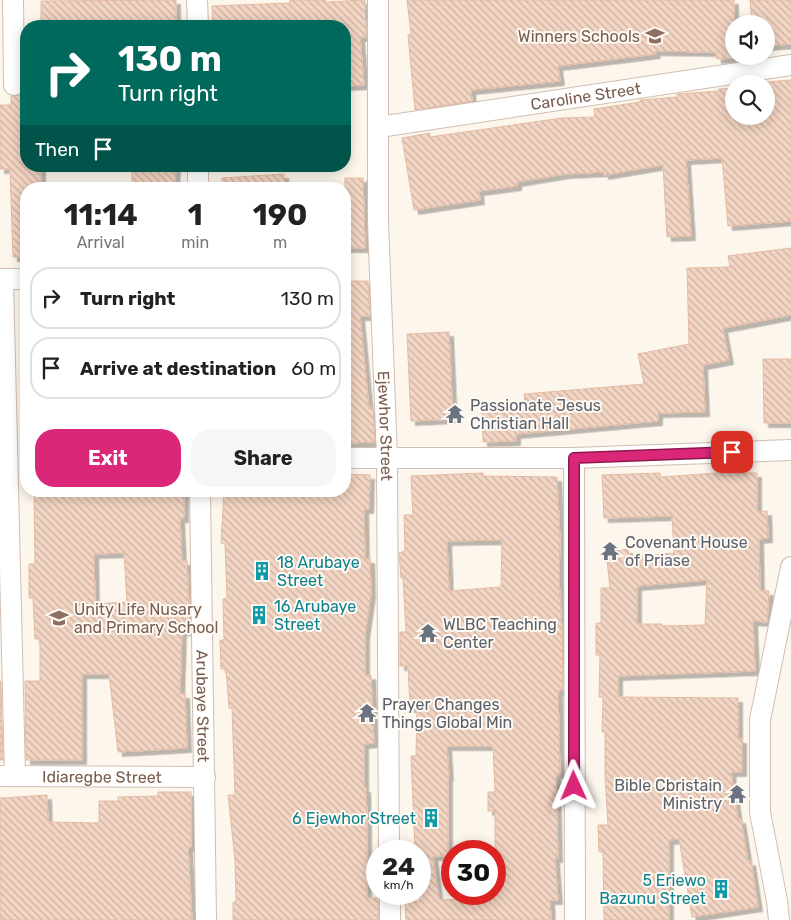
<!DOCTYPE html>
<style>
body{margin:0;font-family:Rubik,sans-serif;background:#f6f6f6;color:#222;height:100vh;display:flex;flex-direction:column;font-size:19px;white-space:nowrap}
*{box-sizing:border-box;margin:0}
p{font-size:16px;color:#767676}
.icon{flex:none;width:28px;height:28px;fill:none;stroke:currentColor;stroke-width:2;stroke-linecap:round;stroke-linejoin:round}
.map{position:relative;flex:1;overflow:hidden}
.panel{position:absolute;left:20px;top:182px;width:331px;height:315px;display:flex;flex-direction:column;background:#fff;border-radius:20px;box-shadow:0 2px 12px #0003}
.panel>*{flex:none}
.hud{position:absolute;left:20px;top:20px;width:331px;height:152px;border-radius:20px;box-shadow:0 2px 12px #0003;background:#00695c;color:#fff;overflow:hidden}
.tools{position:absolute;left:725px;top:15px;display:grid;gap:10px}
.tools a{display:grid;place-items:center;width:50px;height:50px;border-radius:50%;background:#fff;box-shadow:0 2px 12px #0003;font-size:25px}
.speed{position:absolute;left:366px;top:840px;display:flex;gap:10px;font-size:25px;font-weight:700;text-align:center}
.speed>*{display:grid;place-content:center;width:65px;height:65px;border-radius:50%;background:#fff;box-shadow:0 2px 12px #0003;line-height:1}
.speed small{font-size:12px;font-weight:400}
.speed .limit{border:8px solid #d22;background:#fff;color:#111}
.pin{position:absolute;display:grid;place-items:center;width:42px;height:42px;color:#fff;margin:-21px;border-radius:10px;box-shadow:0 2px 8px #0006}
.me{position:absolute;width:55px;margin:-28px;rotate:359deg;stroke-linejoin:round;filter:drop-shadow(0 0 4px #0008)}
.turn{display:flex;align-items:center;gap:18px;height:105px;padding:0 15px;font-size:22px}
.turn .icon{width:65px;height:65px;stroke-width:2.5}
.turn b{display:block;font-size:35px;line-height:42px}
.then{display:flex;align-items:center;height:48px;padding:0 15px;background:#0003;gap:10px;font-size:19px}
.eta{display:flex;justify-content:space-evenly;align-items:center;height:85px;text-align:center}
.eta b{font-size:30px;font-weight:700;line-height:35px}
.primary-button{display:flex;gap:10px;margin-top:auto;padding:10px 15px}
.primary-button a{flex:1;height:58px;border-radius:20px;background:#db2777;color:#fff;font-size:20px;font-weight:700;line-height:58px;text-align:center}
.primary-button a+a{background:#f6f6f6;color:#222}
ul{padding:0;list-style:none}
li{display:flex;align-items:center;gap:15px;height:62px;margin:0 10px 8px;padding:0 5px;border:2px solid #e0e0e0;border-radius:20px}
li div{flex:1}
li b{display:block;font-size:19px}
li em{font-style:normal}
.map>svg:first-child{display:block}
</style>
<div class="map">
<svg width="791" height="920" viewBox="0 0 791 920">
<defs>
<pattern id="building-back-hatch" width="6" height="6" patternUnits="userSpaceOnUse" patternTransform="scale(1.25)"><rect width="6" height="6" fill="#f3d5c3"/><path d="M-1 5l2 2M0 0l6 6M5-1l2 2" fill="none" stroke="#cab0a1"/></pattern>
<filter id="shadow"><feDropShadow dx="4.5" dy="4.5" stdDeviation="0" flood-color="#0004"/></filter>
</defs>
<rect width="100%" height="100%" fill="#fdf6ec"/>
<g fill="url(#building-back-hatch)" stroke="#e6bba3" fill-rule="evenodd" filter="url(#shadow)">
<path d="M176,0V26H41V1Z"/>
<path d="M290,0H325V2L365,0L366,37H360L364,85L345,86V26H213L212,6L290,3Z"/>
<path d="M407,0H734V58L717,59L716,52L655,51L656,54L558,66L560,81L471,90L472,101L415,110L408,35L411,34Z"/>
<path d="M750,0H791V44L766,46V24H752Z"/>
<path d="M791,80V221L728,226L722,158L686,160L691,236L667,237L663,165L604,175V172L565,174L517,182V186L479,191L480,200L414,210L402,138L430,133V137L562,118L595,117L594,109L640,102V100L677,97V94L719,91V89L734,88V116H766V82Z"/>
<path d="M26,95V166H41V189H26V257H13L10,169H0V105H11V96Z"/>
<path d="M132,166H176L175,184L132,183Z"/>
<path d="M284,174L285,189H222V178Z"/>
<path d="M345,178H363L365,248H345Z"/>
<path d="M791,248V315L723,328L729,360L703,365L705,412L658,413V421L516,434V441L483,442L482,410L526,409L524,394L644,384L638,354L689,344L687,268L730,267L728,256Z"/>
<path d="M345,281H368L370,316H360L369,409L373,408L375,442L345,443Z"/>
<path d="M449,332L453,419L411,421L407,334Z"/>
<path d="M763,359H791V423H764Z"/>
<path d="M483,473V476L557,477L560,540L559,579L562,632L563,690L558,691L560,774H556L558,858H555L558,900H550L551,920H406L405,901H420V851H415L411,756H416L417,708H410L408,666H400V632H406L403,578H401L399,553L405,551L404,515H413L411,476ZM502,540L501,587L449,591L447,541ZM447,746H493L495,792H488V811H495V894H491L492,898L439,900L433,856H448V777H449Z"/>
<path d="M660,473L661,477L716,473H757V512L767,511L768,538L759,539L760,591H769L767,622L753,621L755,671L618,676V697L738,698V739H742V772H731L738,819H741L748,862L751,861L758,907L692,917L679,839L669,840V920H604L603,852H599L598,825H608L605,776V732H602L603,697H599L600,655H596V623H601V588H610L606,551L628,549L629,558L674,553L672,516L604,518L602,475ZM707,580L705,625L662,626V624H637V586Z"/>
<path d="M345,474L370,475L369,509H364L365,559H370L371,593L365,635V676L371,675L374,743L364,744V788H366L367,822V898H378V920H233V902H236L235,860L228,795H235L232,708H229L226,669H221L220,640H224L223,599L227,598L225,544L221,543L224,491H345Z"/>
<path d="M34,491H184V518H180L182,561H187L190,631H182L180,694H185L187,748L118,752L109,674H82V760H26L25,681H40V639H35L33,598H29V564H35ZM124,553L127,602L95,604L94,554Z"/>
<path d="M0,681H1L3,760H0Z"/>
<path d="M158,792H191V847H188L192,920H0V798L47,795L48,822L99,823V801H118V797L158,796Z"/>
</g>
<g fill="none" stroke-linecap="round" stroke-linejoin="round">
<g stroke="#d1beb0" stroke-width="22">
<g id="street">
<path d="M13,0L14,85"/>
<path d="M197,0L198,26"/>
<path id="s1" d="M378,0V221L387,457L389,851"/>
<path id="s2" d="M379,127L791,65"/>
<path d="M198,189V166"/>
<path d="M0,279H26"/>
<path d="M3,279L15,776"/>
<path d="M345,458H574L791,450"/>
<path d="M574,458L575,920"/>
<path id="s3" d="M200,491L206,920"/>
<path id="s4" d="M0,776L205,777"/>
<path d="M390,894V920"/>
<path d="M779,920L777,901L760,812V720L791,567"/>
</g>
</g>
<use href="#street" stroke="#fff" stroke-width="20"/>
</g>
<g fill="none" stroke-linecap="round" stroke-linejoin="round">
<g stroke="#8e194d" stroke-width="12">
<path id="route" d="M574,786V458L732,452"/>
</g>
<use href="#route" stroke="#db2777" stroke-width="9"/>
</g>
<defs>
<g id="school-bare" transform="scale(1.5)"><path d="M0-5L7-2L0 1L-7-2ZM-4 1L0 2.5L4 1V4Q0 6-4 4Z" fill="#8d6e63" stroke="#fffaf3" stroke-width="2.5" paint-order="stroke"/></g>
<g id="temple-bare" transform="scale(1.5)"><path d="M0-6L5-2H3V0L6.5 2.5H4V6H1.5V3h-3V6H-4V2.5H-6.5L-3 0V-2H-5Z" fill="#6b7280" stroke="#fffaf3" stroke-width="2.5" paint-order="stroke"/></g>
<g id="building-bare" transform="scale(1.5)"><path d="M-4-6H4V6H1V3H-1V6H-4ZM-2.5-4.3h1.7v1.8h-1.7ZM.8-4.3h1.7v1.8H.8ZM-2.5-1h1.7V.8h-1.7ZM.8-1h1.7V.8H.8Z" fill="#0f9aa8" stroke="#fffaf3" stroke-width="2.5" paint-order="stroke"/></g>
</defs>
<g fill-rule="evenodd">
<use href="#school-bare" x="655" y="36"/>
<use href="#temple-bare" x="455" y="414"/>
<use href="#temple-bare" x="610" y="551"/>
<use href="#building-bare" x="262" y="571"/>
<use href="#building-bare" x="259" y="615"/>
<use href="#school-bare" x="59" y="618"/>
<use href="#temple-bare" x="428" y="633"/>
<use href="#temple-bare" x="367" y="713"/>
<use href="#temple-bare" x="737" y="794"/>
<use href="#building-bare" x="431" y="818"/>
<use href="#building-bare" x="721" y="889"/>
</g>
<g text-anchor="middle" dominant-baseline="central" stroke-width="4" stroke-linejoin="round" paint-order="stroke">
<g font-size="16" fill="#785e54" stroke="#fffaf3" text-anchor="end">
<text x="640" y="36">Winners Schools</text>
<text x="74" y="609" text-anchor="start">Unity Life Nusary<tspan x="74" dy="18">and Primary School</tspan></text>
</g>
<g font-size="16" fill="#7a5c4d" stroke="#fffaf3">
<text stroke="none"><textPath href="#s2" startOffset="209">Caroline Street</textPath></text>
<text stroke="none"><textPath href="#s1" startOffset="426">Ejewhor Street</textPath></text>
<text stroke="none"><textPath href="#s3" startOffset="215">Arubaye Street</textPath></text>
<text stroke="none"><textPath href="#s4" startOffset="102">Idiaregbe Street</textPath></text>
</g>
<g font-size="16" fill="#5b616d" stroke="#fffaf3" text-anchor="start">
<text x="470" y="405">Passionate Jesus<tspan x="470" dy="18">Christian Hall</tspan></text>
<text x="625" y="542">Covenant House<tspan x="625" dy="18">of Priase</tspan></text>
<text x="443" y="624">WLBC Teaching<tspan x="443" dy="18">Center</tspan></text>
<text x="382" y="704">Prayer Changes<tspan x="382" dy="18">Things Global Min</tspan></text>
<text x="722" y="785" text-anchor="end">Bible Cbristain<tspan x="722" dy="18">Ministry</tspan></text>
</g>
<g font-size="16" fill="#0d838f" stroke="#fffaf3" text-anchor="start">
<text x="277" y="562">18 Arubaye<tspan x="277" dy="18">Street</tspan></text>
<text x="274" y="606">16 Arubaye<tspan x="274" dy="18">Street</tspan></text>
<text x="416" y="818" text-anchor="end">6 Ejewhor Street</text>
<text x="706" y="880" text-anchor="end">5 Eriewo<tspan x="706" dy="18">Bazunu Street</tspan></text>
</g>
</g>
</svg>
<div class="tools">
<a><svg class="icon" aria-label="sound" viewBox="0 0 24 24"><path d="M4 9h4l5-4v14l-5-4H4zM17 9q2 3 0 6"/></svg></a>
<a><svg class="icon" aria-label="search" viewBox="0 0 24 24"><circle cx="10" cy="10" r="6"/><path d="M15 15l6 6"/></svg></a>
</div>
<div class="speed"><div>24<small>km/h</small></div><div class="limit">30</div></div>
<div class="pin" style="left:732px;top:452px;background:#d93025"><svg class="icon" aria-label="arrive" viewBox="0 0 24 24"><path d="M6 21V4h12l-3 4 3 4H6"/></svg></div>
<svg class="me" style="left:574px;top:786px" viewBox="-20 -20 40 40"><path d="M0-17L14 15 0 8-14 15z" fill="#db2777" stroke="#fff" stroke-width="4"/></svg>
<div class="hud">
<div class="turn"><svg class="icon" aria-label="right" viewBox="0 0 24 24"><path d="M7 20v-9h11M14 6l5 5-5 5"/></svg><div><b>130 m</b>Turn right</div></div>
<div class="then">Then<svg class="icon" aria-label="arrive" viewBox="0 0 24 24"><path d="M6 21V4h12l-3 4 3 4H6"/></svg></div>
</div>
<section class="panel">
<div class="eta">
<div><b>11:14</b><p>Arrival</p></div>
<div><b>1</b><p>min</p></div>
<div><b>190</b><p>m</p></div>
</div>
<ul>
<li><svg class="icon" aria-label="right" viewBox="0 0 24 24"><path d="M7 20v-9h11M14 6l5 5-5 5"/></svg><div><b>Turn right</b></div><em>130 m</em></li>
<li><svg class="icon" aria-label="arrive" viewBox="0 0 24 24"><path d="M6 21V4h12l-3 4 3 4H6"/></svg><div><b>Arrive at destination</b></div><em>60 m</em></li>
</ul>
<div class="primary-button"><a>Exit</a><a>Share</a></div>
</section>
</div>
